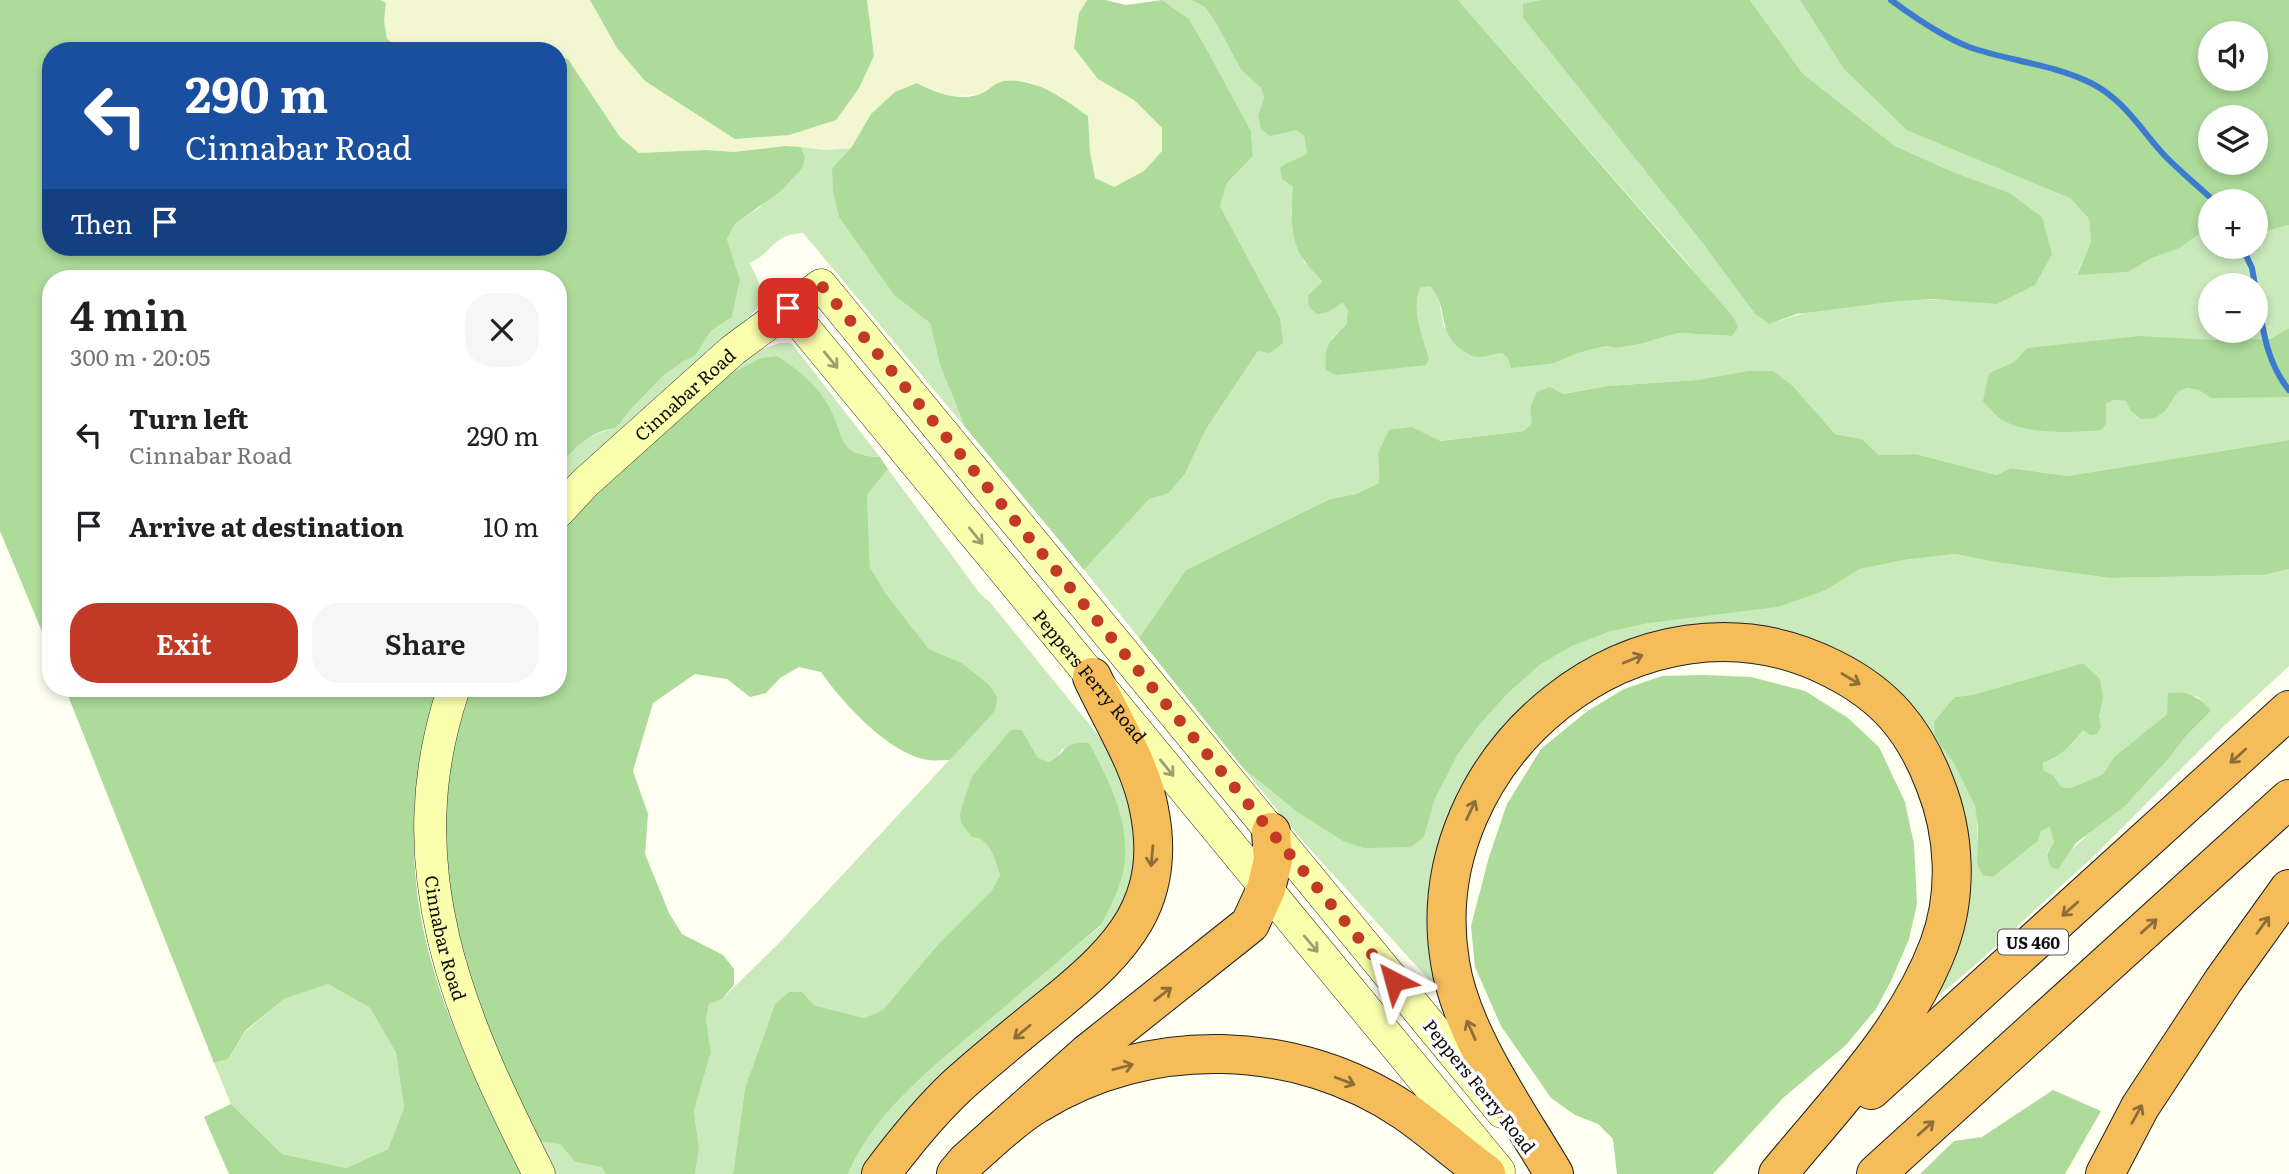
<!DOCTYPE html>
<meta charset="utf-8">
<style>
body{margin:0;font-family:Literata,serif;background:#f6f6f6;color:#202124;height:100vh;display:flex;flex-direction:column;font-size:26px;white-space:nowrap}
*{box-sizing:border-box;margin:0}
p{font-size:23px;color:#757577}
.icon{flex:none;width:38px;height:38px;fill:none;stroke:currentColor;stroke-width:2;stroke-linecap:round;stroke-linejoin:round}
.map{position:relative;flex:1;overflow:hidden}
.side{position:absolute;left:42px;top:270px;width:525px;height:427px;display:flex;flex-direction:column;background:#fff;border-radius:28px;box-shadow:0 4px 10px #0003}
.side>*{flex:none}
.guide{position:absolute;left:42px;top:42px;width:525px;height:214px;border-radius:28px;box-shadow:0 4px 10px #0003;background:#1a4fa0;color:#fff;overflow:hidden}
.tools{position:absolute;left:2198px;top:21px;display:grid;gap:14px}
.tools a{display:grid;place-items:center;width:70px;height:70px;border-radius:50%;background:#fff;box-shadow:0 4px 10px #0003;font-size:35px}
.pin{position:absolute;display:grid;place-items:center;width:60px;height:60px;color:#fff;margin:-30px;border-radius:14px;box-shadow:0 4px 10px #0006}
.me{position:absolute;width:77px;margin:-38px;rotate:321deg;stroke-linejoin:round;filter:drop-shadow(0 0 5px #0008)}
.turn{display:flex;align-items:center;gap:24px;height:147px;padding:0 28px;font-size:32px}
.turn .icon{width:91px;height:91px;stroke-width:2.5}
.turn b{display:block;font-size:49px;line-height:60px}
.then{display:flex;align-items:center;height:66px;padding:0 28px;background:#0003;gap:14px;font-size:26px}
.round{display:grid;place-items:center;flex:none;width:74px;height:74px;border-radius:28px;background:#f6f6f6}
.head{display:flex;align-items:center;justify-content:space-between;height:119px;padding:0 28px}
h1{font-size:42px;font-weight:600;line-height:52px}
.action{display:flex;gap:14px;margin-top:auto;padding:14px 28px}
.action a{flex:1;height:80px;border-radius:28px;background:#c23925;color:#fff;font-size:28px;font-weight:600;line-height:80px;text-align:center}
.action a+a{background:#f6f6f6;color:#202124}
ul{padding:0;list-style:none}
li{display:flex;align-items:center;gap:21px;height:91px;padding:0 28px}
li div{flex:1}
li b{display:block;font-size:26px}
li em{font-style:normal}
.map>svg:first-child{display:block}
</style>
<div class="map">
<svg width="2289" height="1174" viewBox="0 0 2289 1174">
<rect width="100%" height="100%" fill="#fffff2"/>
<path fill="#f2f6d1" d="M380,0H590L617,48L645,81L736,139L874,56L867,0H1087L1079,13L1098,79L1134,100L1162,128V151L1144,171L1114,187L1095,178L1090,152L1088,116L1060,96L1029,82L1001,81L980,94L950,97L917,83L871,114L851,148L824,150L785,146L734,152L706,150L639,153L620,137L569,60L558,57V51H463L456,47L445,51H404L387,39L384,21L386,4Z"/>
<g fill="#cbeabb" fill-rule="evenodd">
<path d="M1162,0H1191L1205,7L1217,25L1241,70L1261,88L1264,98L1258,115L1296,130L1304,136L1307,153L1297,161L1291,213L1304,262L1318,274L1322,283L1308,295L1328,312L1343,303L1348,309L1346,325L1331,339L1429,358C1423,336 1411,310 1420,288L1430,286L1438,295L1444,327L1484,357L1502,352L1508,358L1555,363L1578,353L1606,346L1617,348L1640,344L1678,333L1732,336L1690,266L1458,0H1540L1523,4V18L1701,241L1755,314L1769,324C1830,302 1900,298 1965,300L2042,217L2010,193L1953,172L1895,146L1803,74L1750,0H1800L1843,68L2027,179L2070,198L2089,219L2091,242L2077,274L2128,272L2152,258L2180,248L2210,226V247H2256V234L2289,225V328L2270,339L2027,348L2014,362L1989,373L2106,424V404L2114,400L2126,401L2166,410L2177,393L2187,388L2243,397H2289V440L2067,476L2010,468L1997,475L1916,454L1879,455L1862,439L1835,434L1794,387L1747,371L1697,380L1607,386L1562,394L1530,408L1533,423L1524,431L1439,441L1412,427L1378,453L1379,483L1356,494L1330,499L1186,570L1139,638L1084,570L1149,498L1169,493L1185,474L1206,429L1280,318L1220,206L1227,183L1253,156L1251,131L1205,46L1189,19ZM2210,285H2256V331H2210Z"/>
<path d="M801,147L824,150L851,148L832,168L895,296L930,323L940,365L965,427L809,240L803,233C770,235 773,254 749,263C759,280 764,290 757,309L558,493C558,486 557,477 558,470C562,449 597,431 616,428L632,408L664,375L684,361L695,356L711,331L732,317L740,280L727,239L735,224L760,207L805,157Z"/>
<path d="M780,343H791L797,350L880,457C840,456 842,438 828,405L721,379L756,351Z"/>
<path d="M888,469L981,595L989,601L1102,740L1126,782L1139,855L1120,921L879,1148L861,1174H848C876,1108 941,1060 995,1015C1030,985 1065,955 1101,926L1063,748L1057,757L1049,762L1038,758L1022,730L981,838L991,847L1000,875L992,890L940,942L883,1010L864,1018L814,1005L802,992H790L775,1004L745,1088L733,1174H695L699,1149L694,1111L711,1052L706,1018L709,1004L722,999L778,944L995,711L998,698L962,663L929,649L886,594L870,567L867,495Z"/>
<path d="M1955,554L1995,562L2109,578L2264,575L2289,569V666L2222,728L2097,853L1974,966L1918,1013L1945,948L1923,746L1765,635L1532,700L1504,728L1479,761L1460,794L1442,994L1307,846L1243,768L1296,811L1395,846L1411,847L1424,837L1435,799L1458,754L1481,723L1507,694L1541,664L1572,646L1609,632L1649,623L1826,590L1860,569L1904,560ZM2083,663L2103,699L2099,717L2083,730L2073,743L2051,760L2042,763L2043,770L2054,776L2061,787L2071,788L2103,774L2114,757L2167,714L2168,703L2174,692L2198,697L2211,711L2186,736L2171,756L2125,806L2098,825L2067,854L2047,852L2054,842L2051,827L2040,831L2038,841L1993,877L1983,876C1973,855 1980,833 1976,810C1971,783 1950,758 1935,737L1955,697L1972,695Z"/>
<path d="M328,984L370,1008L396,1053L404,1108L388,1149L346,1168L282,1154L231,1104L214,1063L228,1059L246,1031L284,999Z"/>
<path d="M538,1141L560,1143L575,1162L601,1167L606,1174H556Z"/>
</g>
<g fill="#acdb9a" fill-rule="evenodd">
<path d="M0,0H380L386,3L384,21L387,39L404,51H51V247H558V57L568,59L620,137L639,153L706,150L734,152L785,146L801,147L805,157L802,168L782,190L735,224L727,239L740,280L732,317L711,331L695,356L684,361L664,375L632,408L616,428C590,431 574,448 558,467V278H51V653L0,531Z"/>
<path d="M590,0H867L874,56L859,88L836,120L789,135L735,139L645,81L617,48Z"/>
<path d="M1087,0H1105L1126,5L1162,0L1189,19L1205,46L1251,131L1253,156L1227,183L1220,206L1280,318L1283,343L1270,353L1258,351L1206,429L1185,474L1169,493L1149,499L1084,570L965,427L940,365L930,323L895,296L839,217L833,190L832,168L851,148L871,114L895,92L917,83C936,93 959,102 980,94C989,91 995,82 1004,81C1037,78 1063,98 1088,116L1090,152L1095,178L1114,187L1144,171L1162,151V128L1134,100L1098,79L1074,48L1079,13Z"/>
<path d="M1191,0H1458L1734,318L1738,327L1732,336L1678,333L1640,344L1617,348L1606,346L1578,353L1555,363L1511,368L1508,358L1502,353C1494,353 1488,357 1481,357C1474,357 1470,355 1465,352C1435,334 1450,307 1430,286L1420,288C1411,310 1423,337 1429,358L1426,365L1336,375L1326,370C1324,346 1329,341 1346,325L1348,310L1343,303L1328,312L1317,314L1309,307L1308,295L1322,282C1317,273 1309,269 1304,260C1289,239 1291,211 1293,187L1282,179L1280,168C1289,160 1298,160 1307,153L1304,136L1296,130L1270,136L1261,129L1258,115L1264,98L1261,88L1241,70L1217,25L1205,7Z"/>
<path d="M1540,0H1750L1803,74L1895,146L1953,172L2010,193L2042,217L2052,254L2035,285L1997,304L1934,299L1897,301L1797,314L1769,324L1755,314L1701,241L1523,18V4Z"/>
<path d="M1800,0H2289V225L2256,234V201H2210V226L2180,248L2152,258L2128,272L2077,275L2091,242L2089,219L2070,198L1907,130L1843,68ZM2210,33H2256V79H2210ZM2210,117H2256V163H2210Z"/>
<path d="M2289,328V397L2211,398L2199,390L2187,388L2177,393L2166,410L2155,418L2141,419L2131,411L2126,401L2114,400L2106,404V424L2101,430C2072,433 2022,435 1998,417C1993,412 1988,406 1983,401L1989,373L2014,362L2027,348L2140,336L2210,340L2270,339Z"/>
<path d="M777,356C796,368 817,385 828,405C846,436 835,455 880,457L888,469L867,495L870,567L886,594L929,649L962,663L989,685L998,698L995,711L950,760C943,760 935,761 928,760C889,754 842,702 821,672L799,667L780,678L766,693L750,697L727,679L695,674L653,703L633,771L648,814L645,854L669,913L682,934L723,955L734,969V985L722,999L709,1004L706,1018L711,1052L694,1111L699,1149L695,1174H606L601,1167L575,1162L560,1144L538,1141L470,994L448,892L444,791L468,688H558V532L578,510L721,379L761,358Z"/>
<path d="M1747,371H1773L1794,387L1835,434L1862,439L1879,455L1916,454L1997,475L2010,468L2067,476L2289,440V569L2264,575L2109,578L1995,562L1955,554L1904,560L1860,569L1826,590L1777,607L1649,623L1609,632L1572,646L1541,664L1507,694L1481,723L1458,754L1435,799L1424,837L1411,847L1364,848L1343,841L1296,811L1243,768L1139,638L1186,570L1330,499L1356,494L1379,483L1378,453L1389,430L1412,427L1440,441L1524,431L1532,423L1530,408L1537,392L1550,387L1563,394L1607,386L1697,380Z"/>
<path d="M2083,663L2100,679L2103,699L2099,717L2101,727L2097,734L2091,735L2083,730C2072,745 2059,757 2043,763V770L2054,776L2061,787L2071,788L2103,774L2114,757L2167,714L2168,693C2185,690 2201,697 2211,711L2186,736L2171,756L2125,806L2076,843L2058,869L2052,868C2045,857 2047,852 2054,842L2050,827L2041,831L2038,841L1993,877L1983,876L1977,863L1978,826L1975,806L1955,765L1935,737L1934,722L1955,697L1972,695Z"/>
<path d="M1705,675L1751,677L1805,691L1848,718L1879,747L1905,802L1914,844L1917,904L1909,939L1891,981L1876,1009L1846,1045L1783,1098L1713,1174H1617L1613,1139L1598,1124L1575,1115L1551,1098L1501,1026L1475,967L1471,926L1489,857L1507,804L1541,749L1586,712L1624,689L1662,676Z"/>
<path d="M65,688H441C433,717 423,746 418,775C414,796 414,817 414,839C413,960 469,1067 521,1174H229L204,1117L231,1104L282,1154L346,1168L388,1149L404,1108L396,1053L370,1008L328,984L284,999L246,1030L228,1059L214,1063Z"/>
<path d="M1011,730H1022L1038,758L1049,762C1068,752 1063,741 1089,743C1108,779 1128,817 1125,858C1124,882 1111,905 1101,925C1066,955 1030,985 995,1015C941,1060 876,1108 848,1174H733L745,1088L775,1004L789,992H802L814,1005L864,1018L883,1010L940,942L992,890L1000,875C994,858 992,839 972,837L961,823L960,813L972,776Z"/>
<path d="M2053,1090L2101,1111L2065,1174H1920L1954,1141L1982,1137Z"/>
</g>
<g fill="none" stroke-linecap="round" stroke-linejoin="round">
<g stroke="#3c7bcf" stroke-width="6">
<path d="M1891,0C1914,17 1941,36 1969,47C2009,61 2052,64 2091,83C2125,100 2142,132 2167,158C2182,173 2199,187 2214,201"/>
<path d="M2242,247L2252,268L2255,285"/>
<path d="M2256,288C2262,323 2265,361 2289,390"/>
</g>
<g stroke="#313131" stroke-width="33">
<g id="secondary">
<path id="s1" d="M788,308L1499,1171"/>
<path id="s2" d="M558,512L585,483L733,350L821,285L1502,1112"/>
<path id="s3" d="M454,688C393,866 459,1016 539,1174"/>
</g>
</g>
<g stroke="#202020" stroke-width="40">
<g id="highway">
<path d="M1871,1090L2289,710"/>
<path d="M998,1133C1011,1123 1023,1112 1037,1104C1149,1034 1297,1038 1406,1112C1433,1131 1459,1154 1486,1174"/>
<path d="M881,1174C905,1142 929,1112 958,1085C989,1057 1023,1030 1056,1003C1122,949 1168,902 1149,809C1141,765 1111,718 1092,677"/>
<path d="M956,1174L966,1162L1088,1053L1250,924L1266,889L1273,860L1271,832"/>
<path d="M1554,1174C1517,1111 1461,1034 1450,962C1416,757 1642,571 1833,669C1885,695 1914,729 1935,784C1955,834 1958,894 1939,945C1906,1033 1836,1103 1778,1174"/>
<path d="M1876,1174L2289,799"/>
<path d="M2105,1174L2140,1107L2223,981L2289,889"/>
</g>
</g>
<use href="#secondary" stroke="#faffad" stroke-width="32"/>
<use href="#highway" stroke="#f5bc5a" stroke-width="38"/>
</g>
<defs><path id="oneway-shaft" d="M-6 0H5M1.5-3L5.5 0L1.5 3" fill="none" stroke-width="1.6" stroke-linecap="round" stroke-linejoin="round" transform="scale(1.75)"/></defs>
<g stroke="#9c9f6e">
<use href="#oneway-shaft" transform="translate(831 360) rotate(51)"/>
<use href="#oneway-shaft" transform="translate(976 536) rotate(51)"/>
<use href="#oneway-shaft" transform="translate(1167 768) rotate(51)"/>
<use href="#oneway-shaft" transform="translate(1311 944) rotate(50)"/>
</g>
<g stroke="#8e6e38">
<use href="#oneway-shaft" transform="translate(1633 659) rotate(-22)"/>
<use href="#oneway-shaft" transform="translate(1851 679) rotate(31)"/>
<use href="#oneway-shaft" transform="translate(2238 756) rotate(138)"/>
<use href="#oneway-shaft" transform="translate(1471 810) rotate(-65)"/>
<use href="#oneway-shaft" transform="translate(1152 856) rotate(95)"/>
<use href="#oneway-shaft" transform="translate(2070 909) rotate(138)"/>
<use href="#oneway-shaft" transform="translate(2263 925) rotate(-54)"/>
<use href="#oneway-shaft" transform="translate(2149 926) rotate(-42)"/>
<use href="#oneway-shaft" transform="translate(1163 994) rotate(-38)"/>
<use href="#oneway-shaft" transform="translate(1471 1030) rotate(-114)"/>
<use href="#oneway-shaft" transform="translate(1022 1032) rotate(140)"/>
<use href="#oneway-shaft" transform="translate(1123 1067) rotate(-15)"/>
<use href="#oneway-shaft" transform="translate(1345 1081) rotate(21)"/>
<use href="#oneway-shaft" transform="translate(2137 1114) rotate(-61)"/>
<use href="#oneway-shaft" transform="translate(1926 1128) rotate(-42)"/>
</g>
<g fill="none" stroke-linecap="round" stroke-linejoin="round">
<path stroke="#c23925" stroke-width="12" stroke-dasharray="0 21.6" d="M788,308L821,285L1394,981"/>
</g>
<g text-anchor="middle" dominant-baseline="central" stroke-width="7" stroke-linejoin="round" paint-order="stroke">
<rect fill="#fff" stroke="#575757" stroke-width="2" x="1998" y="929.5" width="70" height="25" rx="5"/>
<g font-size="16" font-weight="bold" fill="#0f0f0f">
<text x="2033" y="942">US 460</text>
</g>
<g font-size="18" fill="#0f0f0f" stroke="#fff">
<text stroke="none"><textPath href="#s2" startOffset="173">Cinnabar Road</textPath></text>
<text stroke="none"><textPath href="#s1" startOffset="476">Peppers Ferry Road</textPath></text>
<text stroke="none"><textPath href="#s3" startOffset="254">Cinnabar Road</textPath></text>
<text transform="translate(1480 1086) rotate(51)">Peppers Ferry Road</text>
</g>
</g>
</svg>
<div class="tools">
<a><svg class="icon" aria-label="sound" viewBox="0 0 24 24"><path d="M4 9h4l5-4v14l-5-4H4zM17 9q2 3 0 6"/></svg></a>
<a><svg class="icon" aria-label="layers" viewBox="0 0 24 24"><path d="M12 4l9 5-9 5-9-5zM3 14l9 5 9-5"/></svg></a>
<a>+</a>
<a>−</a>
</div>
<div class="pin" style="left:788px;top:308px;background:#d93025"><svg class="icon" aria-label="arrive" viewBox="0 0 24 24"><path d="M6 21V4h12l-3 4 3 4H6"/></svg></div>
<svg class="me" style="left:1394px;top:981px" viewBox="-20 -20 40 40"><path d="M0-17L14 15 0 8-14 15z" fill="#c23925" stroke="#fff" stroke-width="4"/></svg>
<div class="guide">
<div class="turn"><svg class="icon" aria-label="left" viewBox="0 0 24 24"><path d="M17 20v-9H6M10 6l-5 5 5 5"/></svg><div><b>290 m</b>Cinnabar Road</div></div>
<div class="then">Then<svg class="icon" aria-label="arrive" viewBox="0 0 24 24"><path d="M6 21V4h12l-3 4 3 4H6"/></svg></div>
</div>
<section class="side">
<div class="head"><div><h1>4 min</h1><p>300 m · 20:05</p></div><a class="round"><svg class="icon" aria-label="close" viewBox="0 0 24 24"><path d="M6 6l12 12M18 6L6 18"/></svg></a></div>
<ul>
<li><svg class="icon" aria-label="left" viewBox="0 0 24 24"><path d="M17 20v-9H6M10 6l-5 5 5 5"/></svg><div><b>Turn left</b><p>Cinnabar Road</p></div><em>290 m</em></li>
<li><svg class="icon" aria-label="arrive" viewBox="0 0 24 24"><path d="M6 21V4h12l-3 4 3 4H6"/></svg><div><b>Arrive at destination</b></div><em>10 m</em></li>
</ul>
<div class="action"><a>Exit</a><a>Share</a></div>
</section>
</div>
